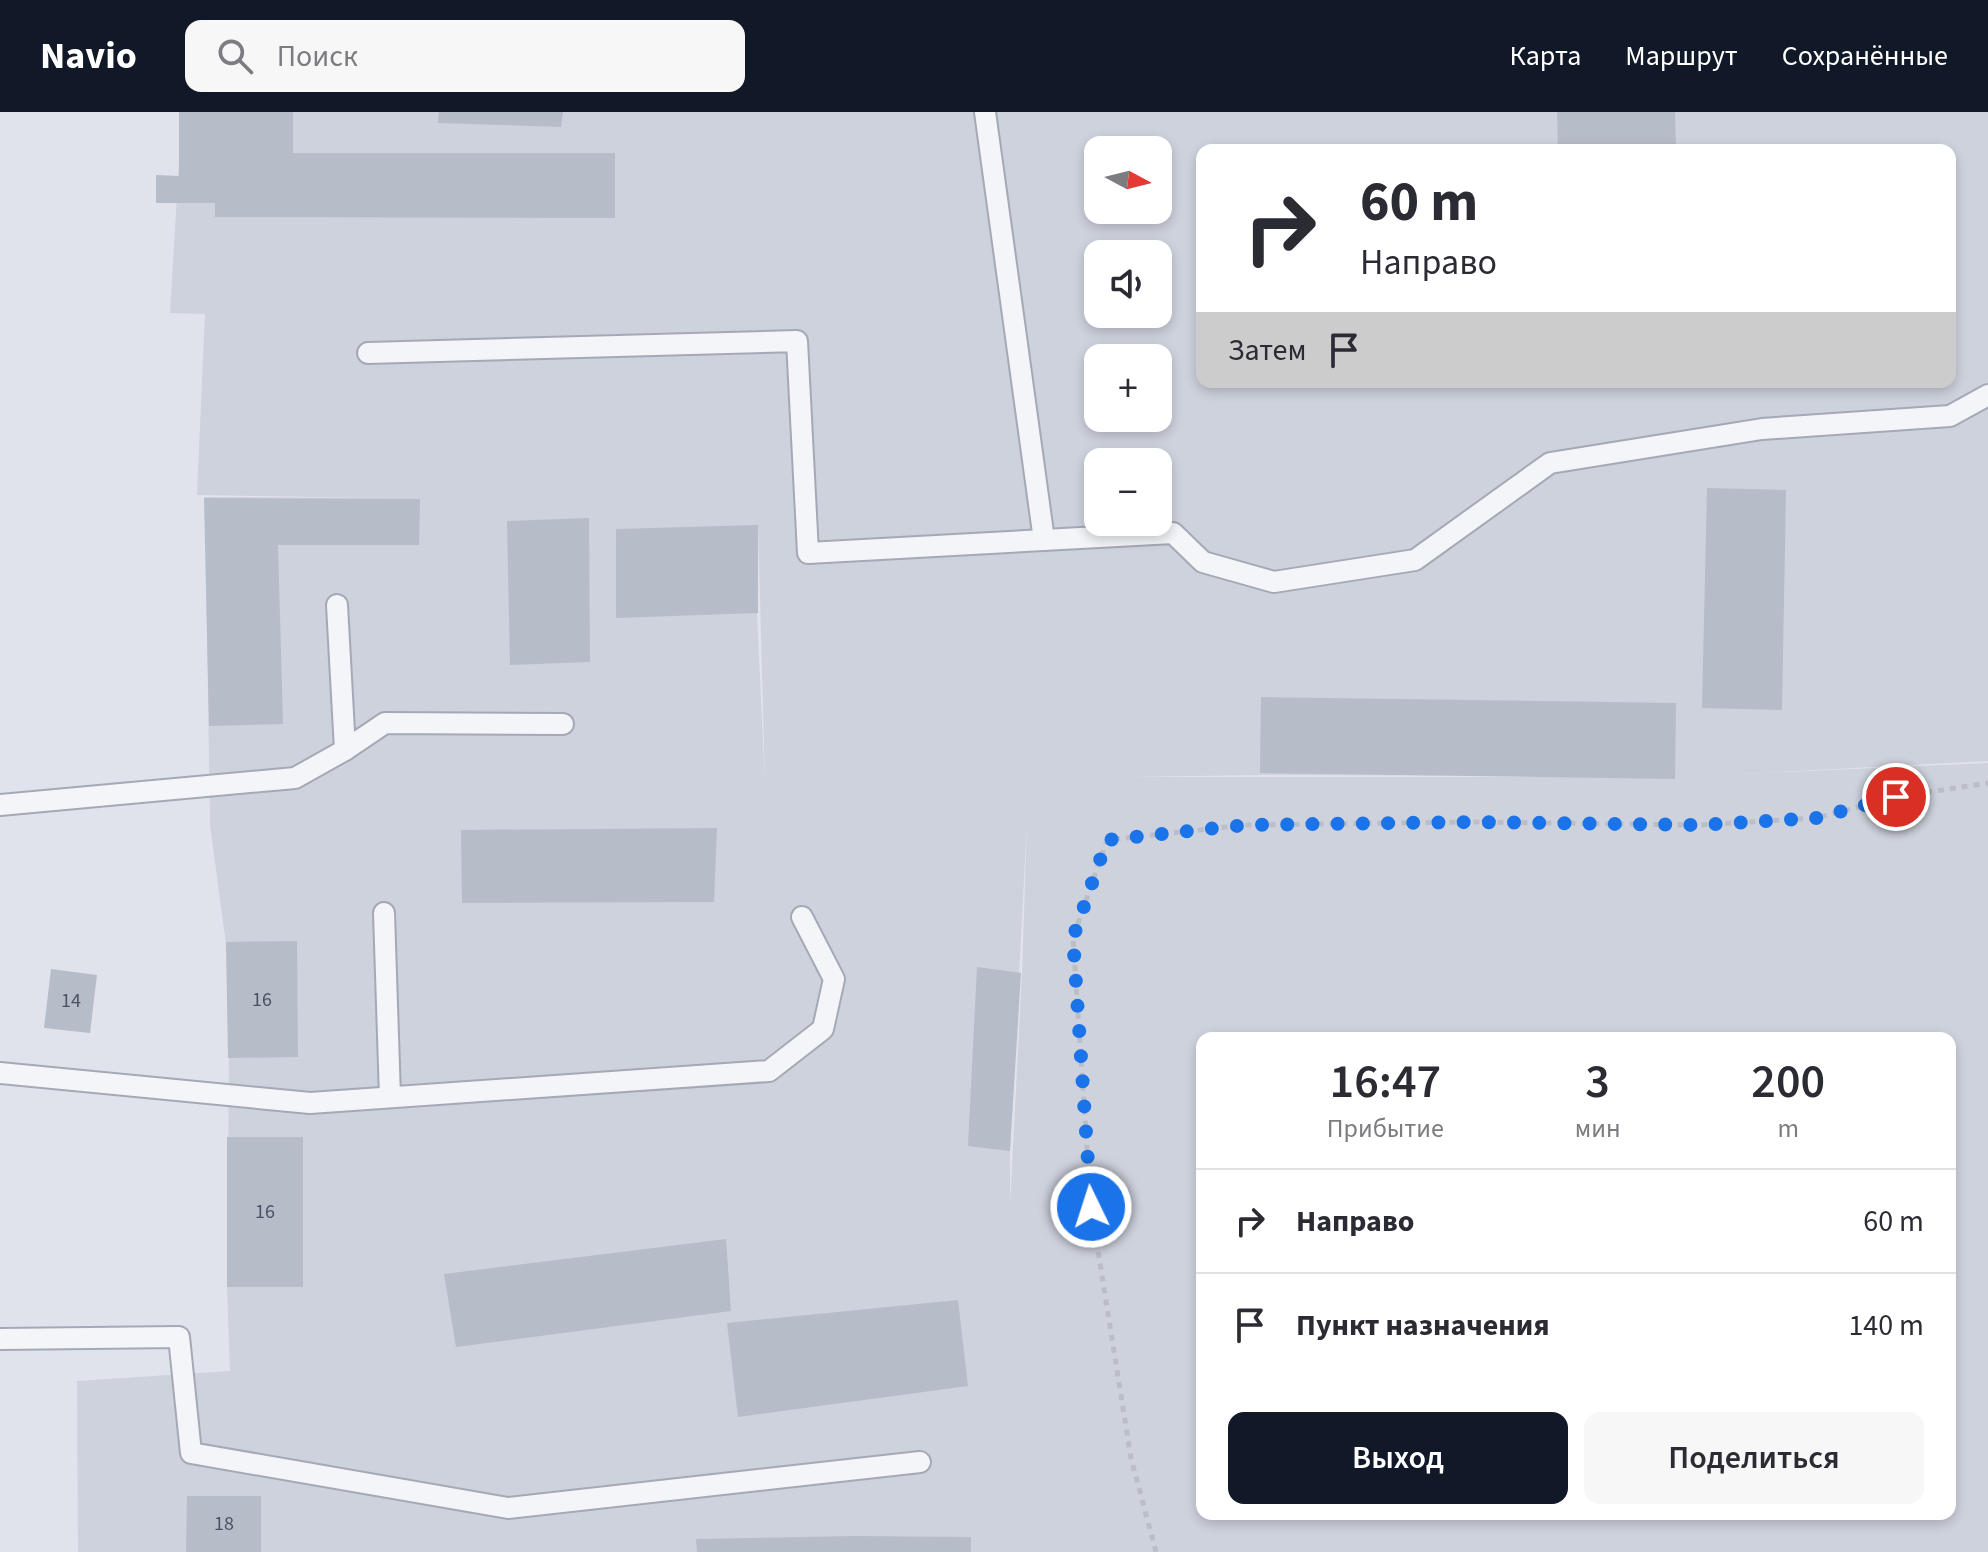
<!DOCTYPE html>
<html lang="ru">
<meta charset="utf-8">
<style>
body{margin:0;font-family:"Source Sans 3",sans-serif;background:#f7f7f7;color:#2b2b33;height:100vh;display:flex;flex-direction:column;font-size:30px;white-space:nowrap}
*{box-sizing:border-box;margin:0}
p{font-size:26px;color:#7c7c81}
.icon{flex:none;width:44px;height:44px;fill:none;stroke:currentColor;stroke-width:2;stroke-linecap:round;stroke-linejoin:round}
.map{position:relative;flex:1;overflow:hidden}
.side{position:absolute;left:1196px;top:920px;width:760px;height:488px;display:flex;flex-direction:column;background:#fff;border-radius:16px;box-shadow:0 4px 12px #0003}
.side>*{flex:none}
.hud{position:absolute;left:1196px;top:32px;width:760px;height:244px;border-radius:16px;box-shadow:0 4px 12px #0003;background:#fff;color:#2b2b33;overflow:hidden}
.needle{width:52px;rotate:97deg}
.buttons{position:absolute;left:1084px;top:24px;display:grid;gap:16px}
.buttons a{display:grid;place-items:center;width:88px;height:88px;border-radius:16px;background:#fff;box-shadow:0 4px 12px #0003;font-size:40px}
.pin{position:absolute;display:grid;place-items:center;width:68px;height:68px;color:#fff;margin:-34px;border:4px solid #fff;border-radius:50%;box-shadow:0 2px 8px #0007}
.me{position:absolute;width:88px;margin:-44px;rotate:356deg;stroke-linejoin:round;filter:drop-shadow(0 0 6px #0008)}
.turn{display:flex;align-items:center;gap:28px;height:168px;padding:0 32px;font-size:36px}
.turn .icon{width:104px;height:104px;stroke-width:2.5}
.turn b{display:block;font-size:56px;line-height:68px}
.then{display:flex;align-items:center;height:76px;padding:0 32px;background:#0003;gap:16px;font-size:30px}
.eta{display:flex;justify-content:space-evenly;align-items:center;height:136px;text-align:center}
.eta b{font-size:48px;font-weight:600;line-height:56px}
.primary-button{display:flex;gap:16px;margin-top:auto;padding:16px 32px}
.primary-button a{flex:1;height:92px;border-radius:16px;background:#111827;color:#fff;font-size:32px;font-weight:600;line-height:92px;text-align:center}
.primary-button a+a{background:#f7f7f7;color:#2b2b33}
ul{padding:0;list-style:none}
li{display:flex;align-items:center;gap:24px;height:104px;padding:0 32px;border-top:2px solid #e1e1e2}
li div{flex:1}
li b{display:block;font-size:30px}
li em{font-style:normal}
header{display:flex;align-items:center;gap:48px;box-sizing:border-box;height:112px;padding:0 40px;background:#111827;color:#fff}
header strong{font-size:38px}
nav{display:flex;gap:44px;margin-inline-start:auto;font-size:28px}
.search{width:560px;height:72px;background:#f7f7f7;display:flex;align-items:center;gap:20px;box-sizing:border-box;padding:0 28px;border-radius:16px;color:#7c7c81;font-size:30px}
.map>svg:first-child{display:block}
</style>
<header>
<strong>Navio</strong>
<div class="search"><svg class="icon" aria-label="search" viewBox="0 0 24 24"><circle cx="10" cy="10" r="6"/><path d="M15 15l6 6"/></svg>Поиск</div>
<nav><a>Карта</a><a>Маршрут</a><a>Сохранённые</a></nav>
</header>
<div class="map">
<svg width="1988" height="1440" viewBox="0 0 1988 1440">
<rect width="100%" height="100%" fill="#e0e3eb"/>
<path fill="#ced2dd" fill-rule="evenodd" d="M182,0H1988V649L1741,662L1988,651V1440H78L77,1269L230,1259L227,1175L229,947L226,832L210,713L205,385L389,386L197,383L205,202L170,201ZM1098,38H1158V98H1098ZM1202,38H1950V270H1202ZM1098,142H1158V202H1098ZM1098,246H1158V306H1098ZM1098,350H1158V410H1098ZM757,413H758L765,671L757,502ZM1261,663L1591,664V665H1128ZM1027,709L1022,861L1010,1093V1039ZM1202,926H1950V1402H1202Z"/>
<g fill="#b7bcc9">
<path d="M179,0H293V41H615V106L215,105V91H156V63L179,64Z"/>
<path d="M439,0H563L561,15L438,11Z"/>
<path d="M1557,0H1675L1676,38H1558Z"/>
<path d="M1707,376L1786,378L1782,598L1702,596Z"/>
<path d="M204,386L420,387L419,433H278L283,612L209,614Z"/>
<path d="M589,406L590,550L510,553L507,409Z"/>
<path d="M758,413V501L616,506V417Z"/>
<path d="M1261,585L1676,591L1675,667L1260,661Z"/>
<path d="M717,716L714,790L462,791L461,718Z"/>
<path d="M297,829L298,945L228,946L226,830Z"/>
<path d="M977,855L1021,861L1010,1039L968,1034Z"/>
<path d="M51,857L97,863L90,921L44,916Z"/>
<rect x="227" y="1025" width="76" height="150"/>
<path d="M726,1127L731,1199L456,1235L444,1162Z"/>
<path d="M958,1188L968,1274L738,1305L727,1211Z"/>
<path d="M187,1384H261V1440H186Z"/>
<path d="M854,1424L971,1425V1440H697L696,1427Z"/>
</g>
<g fill="none" stroke-linecap="round" stroke-linejoin="round">
<g stroke="#a5a9b6" stroke-width="24">
<g id="service">
<path d="M985,0L1044,428"/>
<path d="M368,241L797,229L808,441L1173,421L1203,450L1274,470L1415,448L1550,351L1762,317L1950,304L1988,283"/>
<path d="M345,638L385,611L563,612"/>
<path d="M0,693L295,666L345,638L337,493"/>
<path d="M384,801L390,985"/>
<path d="M0,961L310,991L769,959L823,917L834,867L802,805"/>
<path d="M0,1227L179,1225L191,1341L508,1396L920,1350"/>
</g>
</g>
<path stroke="#bbbec6" stroke-width="5" stroke-dasharray="6 6" stroke-linecap="butt" d="M1156,1440L1131,1346L1091,1095L1073,826L1107,728L1245,713L1474,710L1699,713L1816,706L1896,685L1988,671"/>
<use href="#service" stroke="#f4f5f8" stroke-width="20"/>
</g>
<g fill="none" stroke-linecap="round" stroke-linejoin="round">
<path stroke="#1a73e8" stroke-width="14" stroke-dasharray="0 25.2" d="M1091,1095L1073,826L1107,728L1245,713L1474,710L1699,713L1816,706L1896,685"/>
</g>
<g text-anchor="middle" dominant-baseline="central" stroke-width="6" stroke-linejoin="round" paint-order="stroke">
<g font-size="20" fill="#4b5265">
<text x="262" y="888">16</text>
<text x="71" y="889">14</text>
<text x="265" y="1100">16</text>
<text x="224" y="1412">18</text>
</g>
</g>
</svg>
<div class="buttons">
<a><svg class="needle" viewBox="-14 -14 28 28"><path d="M0-13l5 13h-10z" fill="#e53935"/><path d="M0 13l5-13h-10z" fill="#7c7c81"/></svg></a>
<a><svg class="icon" aria-label="sound" viewBox="0 0 24 24"><path d="M4 9h4l5-4v14l-5-4H4zM17 9q2 3 0 6"/></svg></a>
<a>+</a>
<a>−</a>
</div>
<div class="pin" style="left:1896px;top:685px;background:#d93025"><svg class="icon" aria-label="arrive" viewBox="0 0 24 24"><path d="M6 21V4h12l-3 4 3 4H6"/></svg></div>
<svg class="me" style="left:1091px;top:1095px" viewBox="-20 -20 40 40"><circle r="17" fill="#1a73e8" stroke="#fff" stroke-width="3"/><path d="M0-11L8 9 0 5-8 9z" fill="#fff"/></svg>
<div class="hud">
<div class="turn"><svg class="icon" aria-label="right" viewBox="0 0 24 24"><path d="M7 20v-9h11M14 6l5 5-5 5"/></svg><div><b>60 m</b>Направо</div></div>
<div class="then">Затем<svg class="icon" aria-label="arrive" viewBox="0 0 24 24"><path d="M6 21V4h12l-3 4 3 4H6"/></svg></div>
</div>
<section class="side">
<div class="eta">
<div><b>16:47</b><p>Прибытие</p></div>
<div><b>3</b><p>мин</p></div>
<div><b>200</b><p>m</p></div>
</div>
<ul>
<li><svg class="icon" aria-label="right" viewBox="0 0 24 24"><path d="M7 20v-9h11M14 6l5 5-5 5"/></svg><div><b>Направо</b></div><em>60 m</em></li>
<li><svg class="icon" aria-label="arrive" viewBox="0 0 24 24"><path d="M6 21V4h12l-3 4 3 4H6"/></svg><div><b>Пункт назначения</b></div><em>140 m</em></li>
</ul>
<div class="primary-button"><a>Выход</a><a>Поделиться</a></div>
</section>
</div>
